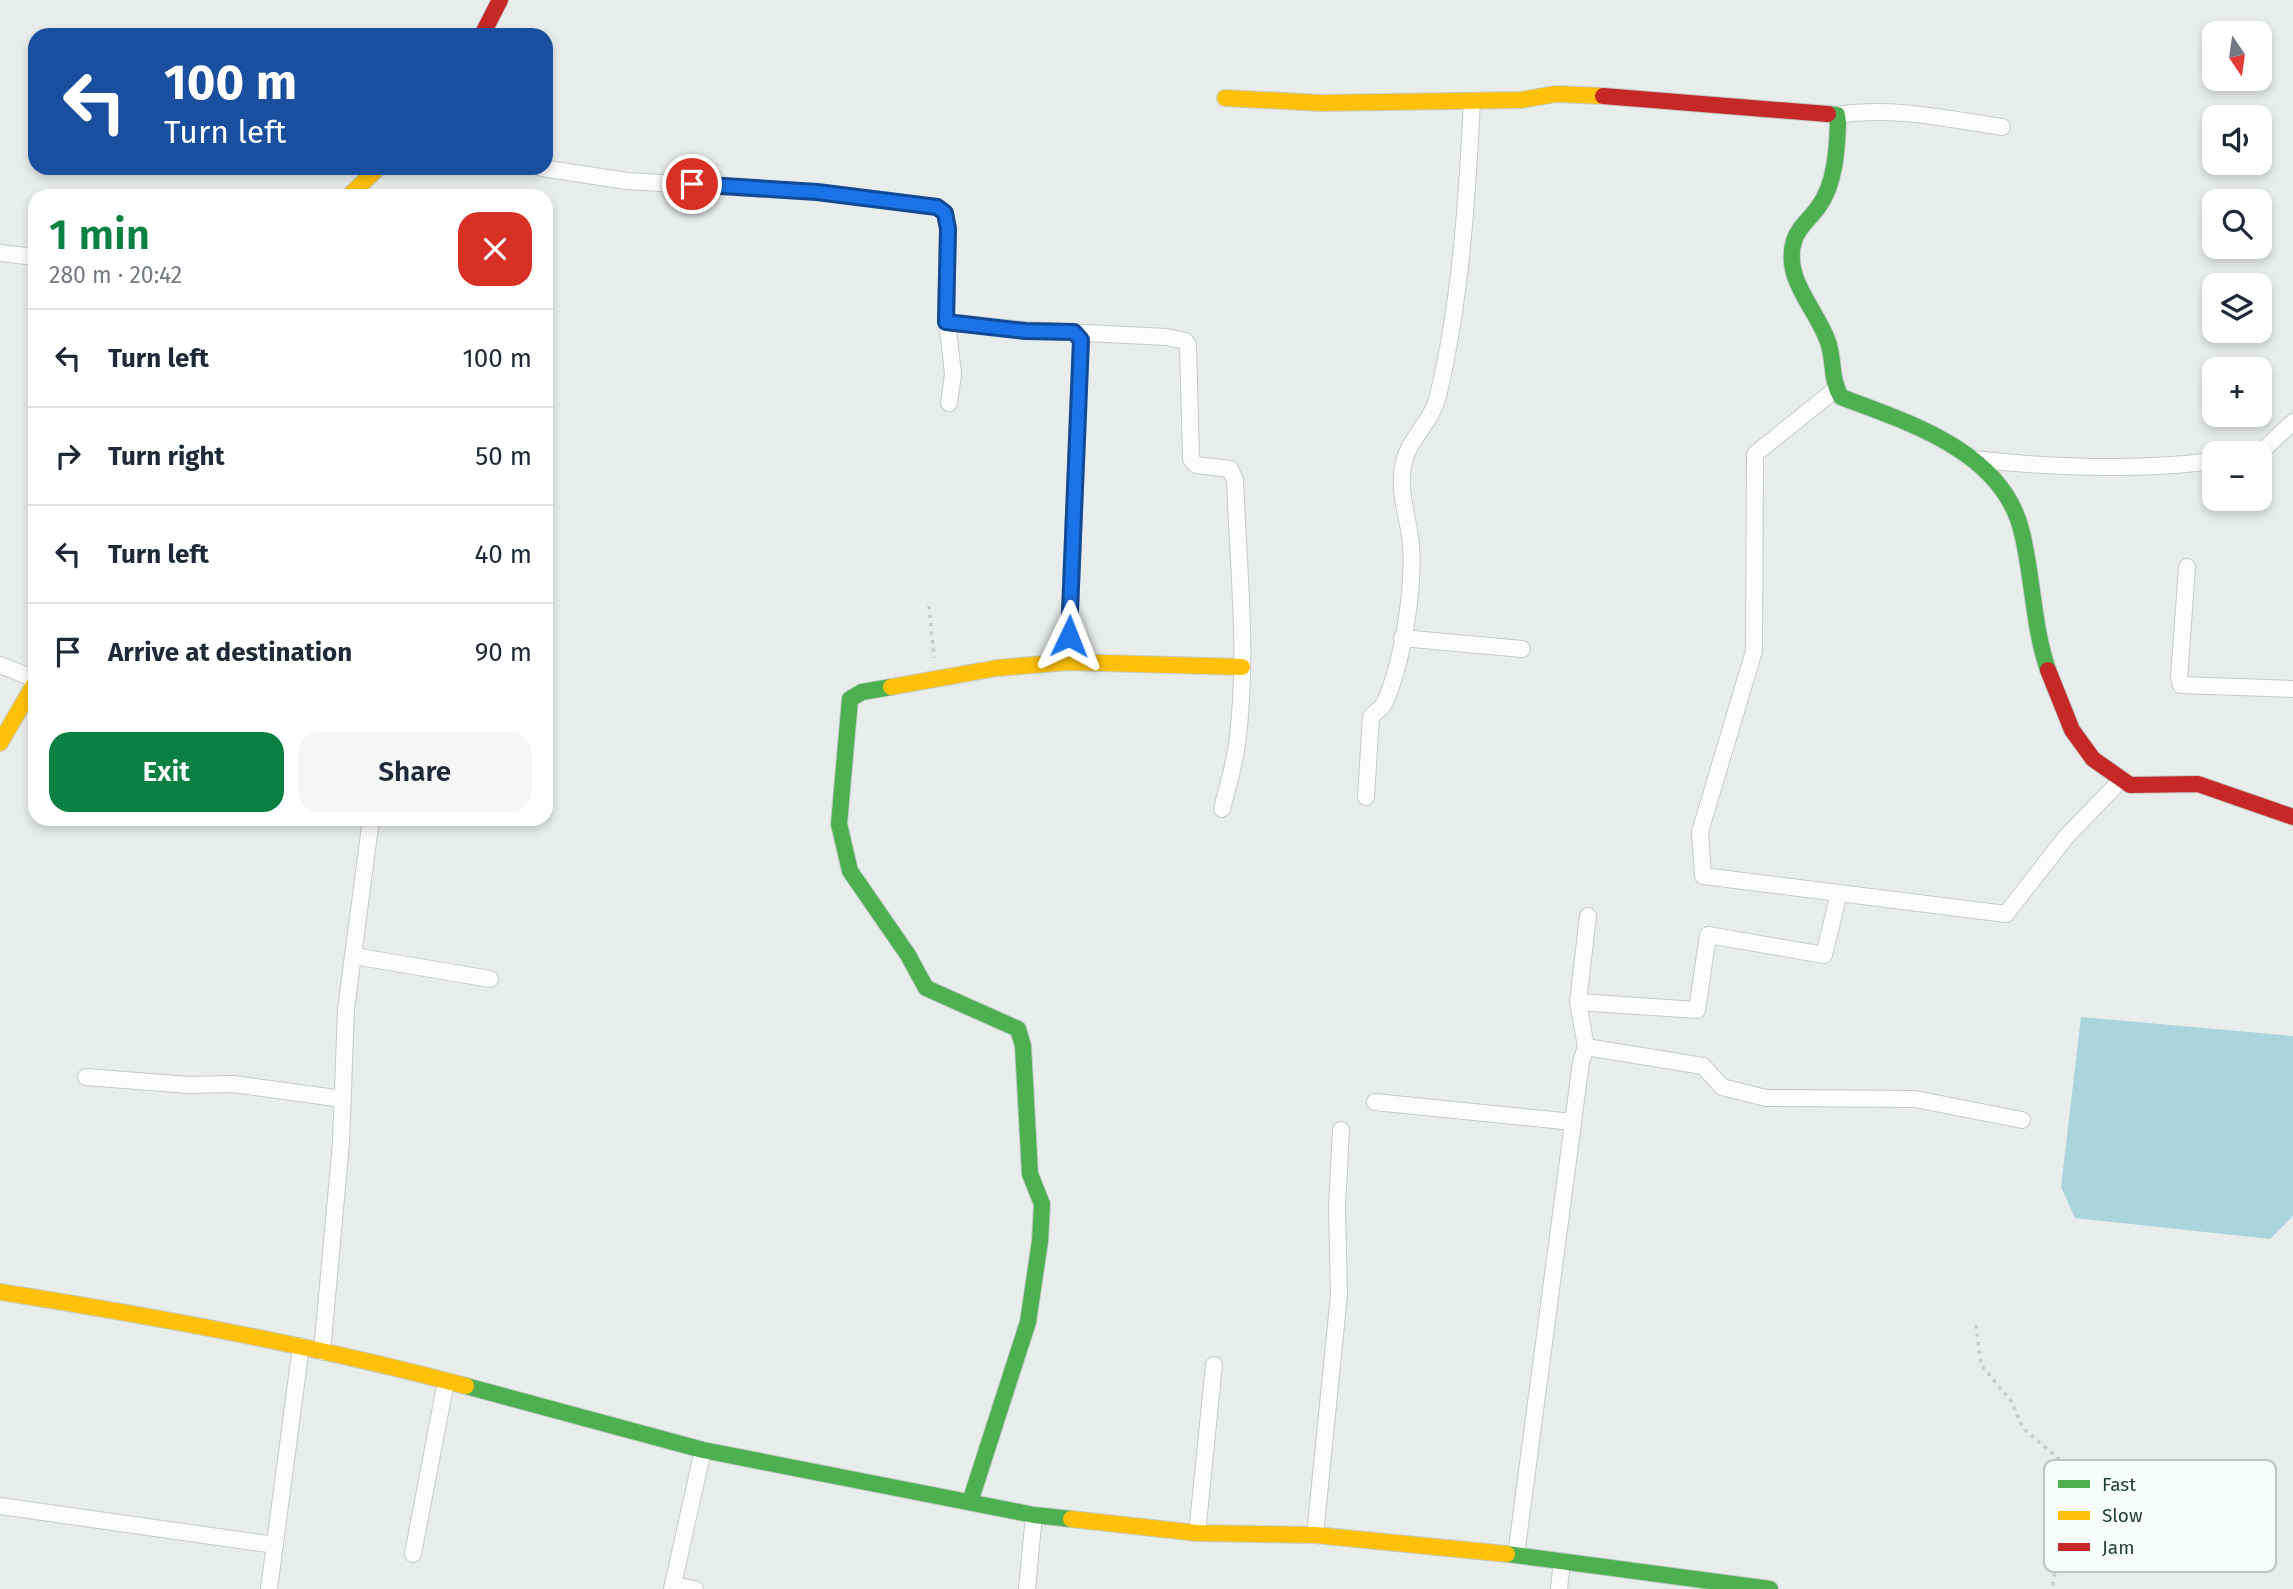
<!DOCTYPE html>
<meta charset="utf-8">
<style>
body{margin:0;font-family:"Fira Sans",sans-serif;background:#f6f6f7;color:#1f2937;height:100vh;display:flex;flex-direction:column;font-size:26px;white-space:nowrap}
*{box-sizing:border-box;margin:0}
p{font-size:23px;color:#747a83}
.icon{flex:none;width:38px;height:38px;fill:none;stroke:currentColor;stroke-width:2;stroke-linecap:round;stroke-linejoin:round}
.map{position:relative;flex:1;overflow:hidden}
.side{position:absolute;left:28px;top:189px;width:525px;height:637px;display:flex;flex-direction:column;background:#fff;border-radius:21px;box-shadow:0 4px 10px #0003}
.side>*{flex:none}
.banner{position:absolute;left:28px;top:28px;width:525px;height:147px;border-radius:21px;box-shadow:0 4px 10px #0003;background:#1a4fa0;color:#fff;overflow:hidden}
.needle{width:46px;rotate:167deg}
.fabs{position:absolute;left:2202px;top:21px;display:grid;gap:14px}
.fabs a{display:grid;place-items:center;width:70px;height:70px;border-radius:14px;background:#fff;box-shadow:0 4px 10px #0003;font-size:35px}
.pin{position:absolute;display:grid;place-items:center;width:60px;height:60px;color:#fff;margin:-30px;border:4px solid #fff;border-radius:50%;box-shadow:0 2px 7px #0007}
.me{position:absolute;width:77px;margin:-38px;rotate:2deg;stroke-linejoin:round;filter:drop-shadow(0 0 5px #0008)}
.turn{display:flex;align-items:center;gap:24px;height:147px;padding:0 21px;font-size:32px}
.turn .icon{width:91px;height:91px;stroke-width:2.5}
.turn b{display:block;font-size:49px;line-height:60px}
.round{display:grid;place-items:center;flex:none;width:74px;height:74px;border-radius:21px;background:#f6f6f7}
.overview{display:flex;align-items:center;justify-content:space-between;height:119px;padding:0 21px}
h1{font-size:42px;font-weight:600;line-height:52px;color:#0b8043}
.action{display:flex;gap:14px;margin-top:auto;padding:14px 21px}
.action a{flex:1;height:80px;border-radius:21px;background:#0b8043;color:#fff;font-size:28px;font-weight:600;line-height:80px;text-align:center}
.action a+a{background:#f6f6f7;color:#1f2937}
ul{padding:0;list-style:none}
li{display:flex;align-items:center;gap:21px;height:98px;padding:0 21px;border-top:2px solid #e0e1e3}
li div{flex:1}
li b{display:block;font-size:26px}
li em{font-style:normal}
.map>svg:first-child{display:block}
</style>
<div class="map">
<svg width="2293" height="1589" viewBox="0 0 2293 1589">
<rect width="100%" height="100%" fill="#e8edeb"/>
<path fill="#a9d4db" d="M2081,1017L2293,1036V1216L2270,1239L2075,1218L2061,1187Z"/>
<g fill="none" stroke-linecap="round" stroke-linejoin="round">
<g stroke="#c5cac8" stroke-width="18">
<g id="street">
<path d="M1837,115C1893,106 1947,119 2002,127"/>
<path d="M542,168L627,181L817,192L937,207L945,213L948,228L946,311L953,374L949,403"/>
<path d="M0,253L35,257"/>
<path d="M946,322L1025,330L1167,337L1185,341L1188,345L1191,459L1196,465L1230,469L1235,480C1238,565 1248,650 1238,736C1236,760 1228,785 1222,809"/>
<path d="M1836,389L1755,454L1754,651L1700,832L1703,876L2006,914L2066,837L2120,781"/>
<path d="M2253,453L2263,450L2293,422"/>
<path d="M1974,459C2054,468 2134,471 2214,461"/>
<path d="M2187,567L2179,678L2181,685L2293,689"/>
<path d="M1402,638L1522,649"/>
<path d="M1068,662L1081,340L1074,332"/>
<path d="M0,665L35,679"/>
<path d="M1366,797L1371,717C1375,711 1382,709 1385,702C1403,660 1414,591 1411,545C1409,518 1398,495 1403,467C1407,439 1432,423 1438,396C1461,299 1467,200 1472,101"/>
<path d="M354,956L490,979"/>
<path d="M1578,1002L1697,1010L1708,935L1824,955L1839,893"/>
<path d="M1586,1047L1578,1002L1588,916"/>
<path d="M86,1077L189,1085L233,1084L343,1099"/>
<path d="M1375,1102L1573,1122"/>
<path d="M322,1352L341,1143L346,1009L371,819"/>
<path d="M0,1506L275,1545"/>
<path d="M1197,1533L1214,1365"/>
<path d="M1315,1535L1339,1295L1337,1207L1341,1130"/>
<path d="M413,1554L446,1381"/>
<path d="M1516,1555L1581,1062L1586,1047L1703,1066L1722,1087L1766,1098L1915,1099L2022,1120"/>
<path d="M673,1585L695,1589"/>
<path d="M269,1589L301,1346"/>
<path d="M672,1589L703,1450"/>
<path d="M1027,1589L1034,1515"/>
<path d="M1559,1589L1562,1561"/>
</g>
</g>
<g stroke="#c3cbc8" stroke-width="18">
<g id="fast">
<path d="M1828,114L1837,115L1838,123C1837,150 1835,184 1819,206C1811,218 1798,227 1794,241C1782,280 1819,311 1829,345C1834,363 1831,380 1841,397C1910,423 2004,452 2022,533C2033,578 2033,626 2048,670"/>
<path d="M891,687L862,692L850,699L839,824L850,871L908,955L926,988L1018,1029L1023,1046L1030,1174L1042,1204L1040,1241L1028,1322L970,1502"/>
<path d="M466,1386L703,1450L1034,1515L1071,1519"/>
<path d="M1507,1554L1770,1589"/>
</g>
</g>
<g stroke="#c3cbc8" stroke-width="18">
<g id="slow">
<path d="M1225,98L1321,103L1521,100L1556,94L1603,96"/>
<path d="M349,196L378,168"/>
<path d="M891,687L997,668L1068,662L1242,667"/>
<path d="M0,743L35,683"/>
<path d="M0,1292C157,1317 312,1345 466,1386"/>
<path d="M1071,1519L1197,1533L1315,1535L1507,1554"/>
</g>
</g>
<g stroke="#c3cbc8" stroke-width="18">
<g id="jam">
<path d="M482,35L500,0"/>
<path d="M1603,96L1828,114"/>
<path d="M2048,670L2072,730L2093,759L2130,785L2198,784L2293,817"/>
</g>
</g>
<g stroke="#c3ccca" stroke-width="3.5" stroke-dasharray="3.5 5" stroke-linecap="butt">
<path d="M929,606L934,658"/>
<path d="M1976,1325L1981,1365L2011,1401L2023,1428L2060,1460C2075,1498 2058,1550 2052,1589"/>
</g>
<use href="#street" stroke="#fcfcfc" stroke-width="16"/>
<use href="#fast" stroke="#4caf50" stroke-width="16"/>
<use href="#slow" stroke="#ffc107" stroke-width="16"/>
<use href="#jam" stroke="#c62828" stroke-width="16"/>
</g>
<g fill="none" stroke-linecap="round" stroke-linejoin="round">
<g stroke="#114b97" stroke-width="18">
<path id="route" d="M692,184L817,192L937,207L945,213L948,229L946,322L1025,331L1074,332L1081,340L1069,636"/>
</g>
<use href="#route" stroke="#1a73e8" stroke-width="12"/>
</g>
<rect x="2044" y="1460" width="232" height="112" rx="10" fill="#f7fbf9" stroke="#b8c4c0" stroke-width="2"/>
<rect x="2058" y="1480" width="32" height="8" fill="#4caf50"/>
<rect x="2058" y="1511" width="32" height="9" fill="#ffc107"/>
<rect x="2058" y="1543" width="32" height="8" fill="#c62828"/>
<g font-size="19" fill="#24423a">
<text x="2102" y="1491">Fast</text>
<text x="2102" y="1522">Slow</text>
<text x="2102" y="1554">Jam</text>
</g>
</svg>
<div class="fabs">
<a><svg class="needle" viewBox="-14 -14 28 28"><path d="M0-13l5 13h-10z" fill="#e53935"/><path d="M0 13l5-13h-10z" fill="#747a83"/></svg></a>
<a><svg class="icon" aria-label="sound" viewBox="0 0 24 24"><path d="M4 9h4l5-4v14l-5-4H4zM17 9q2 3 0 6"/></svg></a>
<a><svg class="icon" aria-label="search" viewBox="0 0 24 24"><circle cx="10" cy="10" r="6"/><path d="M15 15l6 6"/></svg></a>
<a><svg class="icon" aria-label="layers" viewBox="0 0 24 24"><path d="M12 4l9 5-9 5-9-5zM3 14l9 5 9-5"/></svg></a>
<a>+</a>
<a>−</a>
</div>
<div class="pin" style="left:692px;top:184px;background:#d93025"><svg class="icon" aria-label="arrive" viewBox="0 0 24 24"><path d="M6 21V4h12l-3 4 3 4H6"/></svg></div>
<svg class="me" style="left:1069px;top:636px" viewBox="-20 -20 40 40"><path d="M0-17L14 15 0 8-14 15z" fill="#1a73e8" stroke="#fff" stroke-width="4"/></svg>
<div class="banner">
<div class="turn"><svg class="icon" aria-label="left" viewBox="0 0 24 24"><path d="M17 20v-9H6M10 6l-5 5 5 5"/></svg><div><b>100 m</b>Turn left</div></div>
</div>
<section class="side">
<div class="overview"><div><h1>1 min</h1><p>280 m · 20:42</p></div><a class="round" style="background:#d93025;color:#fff"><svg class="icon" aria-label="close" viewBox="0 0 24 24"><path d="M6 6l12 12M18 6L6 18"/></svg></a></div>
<ul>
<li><svg class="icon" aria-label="left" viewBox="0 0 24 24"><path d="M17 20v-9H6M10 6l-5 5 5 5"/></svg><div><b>Turn left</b></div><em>100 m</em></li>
<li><svg class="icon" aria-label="right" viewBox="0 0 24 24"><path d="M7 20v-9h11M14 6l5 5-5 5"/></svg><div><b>Turn right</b></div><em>50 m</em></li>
<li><svg class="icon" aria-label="left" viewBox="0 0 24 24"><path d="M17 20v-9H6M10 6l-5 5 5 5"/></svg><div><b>Turn left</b></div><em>40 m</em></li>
<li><svg class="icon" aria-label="arrive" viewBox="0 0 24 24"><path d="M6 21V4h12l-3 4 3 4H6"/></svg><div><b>Arrive at destination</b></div><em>90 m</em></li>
</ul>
<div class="action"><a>Exit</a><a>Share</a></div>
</section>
</div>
